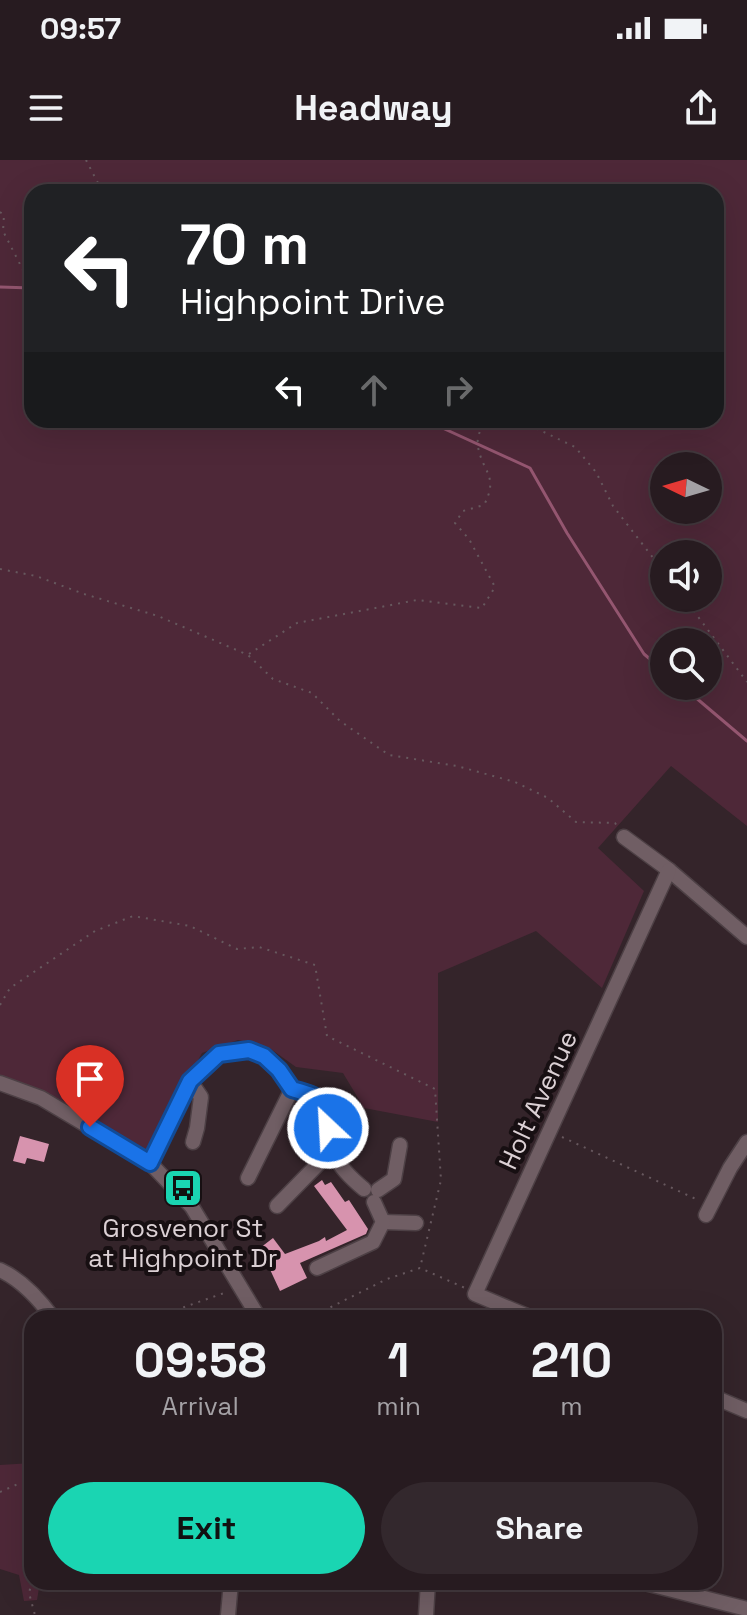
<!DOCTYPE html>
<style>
body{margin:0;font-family:"Space Grotesk",sans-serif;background:#33282d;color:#f1f3f6;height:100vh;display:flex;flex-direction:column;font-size:30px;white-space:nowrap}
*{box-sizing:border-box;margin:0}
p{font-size:26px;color:#a4a1a5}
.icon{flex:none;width:44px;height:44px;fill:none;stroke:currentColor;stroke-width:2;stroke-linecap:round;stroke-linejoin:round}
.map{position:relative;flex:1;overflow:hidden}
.sheet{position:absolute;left:24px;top:1150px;width:698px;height:280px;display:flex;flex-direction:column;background:#271b20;border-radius:24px;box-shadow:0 8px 32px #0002,0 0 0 2px #43393e}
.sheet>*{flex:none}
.top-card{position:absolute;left:24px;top:24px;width:700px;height:244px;border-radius:24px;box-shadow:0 8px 32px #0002,0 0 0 2px #43393e;background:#202124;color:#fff;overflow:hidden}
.needle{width:52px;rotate:275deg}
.controls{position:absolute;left:650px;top:292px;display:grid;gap:16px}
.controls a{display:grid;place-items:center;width:72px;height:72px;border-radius:50%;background:#271b20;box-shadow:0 8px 32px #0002,0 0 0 2px #43393e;font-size:40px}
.pin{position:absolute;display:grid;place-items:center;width:68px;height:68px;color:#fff;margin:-82px -34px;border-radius:50% 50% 50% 0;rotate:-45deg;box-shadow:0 0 8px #0007}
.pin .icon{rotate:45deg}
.me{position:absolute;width:88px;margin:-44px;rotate:335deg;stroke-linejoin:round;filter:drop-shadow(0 0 6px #0008)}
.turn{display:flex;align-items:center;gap:28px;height:168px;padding:0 24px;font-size:36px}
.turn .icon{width:104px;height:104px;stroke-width:2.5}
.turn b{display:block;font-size:56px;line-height:68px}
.lanes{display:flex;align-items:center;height:76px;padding:0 24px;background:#0003;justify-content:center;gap:40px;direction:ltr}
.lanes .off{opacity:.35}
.eta{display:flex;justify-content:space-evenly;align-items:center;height:136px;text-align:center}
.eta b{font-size:48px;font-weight:800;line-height:56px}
.primary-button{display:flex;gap:16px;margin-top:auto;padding:16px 24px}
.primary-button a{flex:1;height:92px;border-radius:48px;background:#1ad5b2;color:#111;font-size:32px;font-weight:800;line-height:92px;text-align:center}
.primary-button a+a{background:#33282d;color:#f1f3f6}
.status{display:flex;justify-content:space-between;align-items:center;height:56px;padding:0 40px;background:#271b20;direction:ltr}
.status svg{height:22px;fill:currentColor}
header{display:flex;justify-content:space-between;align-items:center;height:104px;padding:0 24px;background:#271b20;font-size:36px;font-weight:800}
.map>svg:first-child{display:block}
</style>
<div class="status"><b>09:57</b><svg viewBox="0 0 49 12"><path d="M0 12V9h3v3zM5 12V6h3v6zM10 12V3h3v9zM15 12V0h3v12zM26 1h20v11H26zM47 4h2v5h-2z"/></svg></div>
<header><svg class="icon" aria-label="menu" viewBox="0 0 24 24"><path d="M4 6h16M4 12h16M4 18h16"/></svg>Headway<svg class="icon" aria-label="share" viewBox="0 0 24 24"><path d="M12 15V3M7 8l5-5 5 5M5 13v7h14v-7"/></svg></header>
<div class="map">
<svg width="747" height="1455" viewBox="0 0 747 1455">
<rect width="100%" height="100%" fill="#34242a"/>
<g fill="#4e2838" fill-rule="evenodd">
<path d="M0,0H747V666L671,606L598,688L644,731L602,828L536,771L438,813V962L364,948L343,913L296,907L268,887L238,880L202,893L147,993L0,917ZM32,32H716V260H32ZM664,306H708V350H664ZM664,394H708V438H664ZM664,482H708V526H664Z"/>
<path d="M32,1303V1422H40L37,1440L24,1441L19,1415L0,1409V1305Z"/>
</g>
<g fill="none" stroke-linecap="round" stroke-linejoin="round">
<g stroke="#945670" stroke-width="3">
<path d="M0,127L32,128"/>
<path d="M425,260L530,308L567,373L644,494L664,511"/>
<path d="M682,526L747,581"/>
</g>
</g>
<g fill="#d793ae">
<path d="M20,976L49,984L44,1002L27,998L25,1004L13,1001Z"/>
<path d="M322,1020L325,1025L331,1022L345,1042L349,1040L368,1069L366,1074L300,1103L307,1118L280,1131L260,1088L273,1078L285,1094L319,1081L325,1077L326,1081L347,1070L314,1026Z"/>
</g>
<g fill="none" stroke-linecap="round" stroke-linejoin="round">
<g stroke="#4d4045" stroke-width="17">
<g id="minor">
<path d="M624,677L669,710L747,777"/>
<path d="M190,921L201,937L197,968L193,982"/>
<path d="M0,923L41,938L150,1003L192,1047L259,1158"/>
<path d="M150,1003L190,921L219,894L249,890L264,896L279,910L292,929C299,931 310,932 316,936C331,946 328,979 335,996C341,1009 353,1020 364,1029"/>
<path d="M248,1018L292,929"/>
<path d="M378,1030L394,1019L400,985"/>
<path d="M277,1046L320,1002L336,996"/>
<path d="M706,1055L730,1008L747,982"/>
<path d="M383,1062L416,1063"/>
<path d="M317,1108L373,1082L383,1062L374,1042"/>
<path d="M0,1110C22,1120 39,1139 53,1158"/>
<path d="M532,1158L475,1134L669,710"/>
<path d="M714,1237L747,1251"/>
<path d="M641,1422L747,1449"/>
<path d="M228,1455L231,1422"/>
<path d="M426,1455L428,1422"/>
</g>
</g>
<g stroke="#67585e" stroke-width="2" stroke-dasharray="2 6" stroke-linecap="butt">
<path d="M86,0L100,27L108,32"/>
<path d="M0,52L4,55L3,71L25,114L32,118"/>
<path d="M514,260L523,262L575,287L596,312L613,346L664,412"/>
<path d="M0,409L36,416L84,434L158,456L248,495L273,519L312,533L340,561L389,595L457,606L515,622L548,638L576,662L615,663L617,666"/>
<path d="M684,438L747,522"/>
<path d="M249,494L297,463L417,440L482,448L495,427L469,379L455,363L463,351L484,345C499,316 483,313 478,287C476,280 481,269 483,261L490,260"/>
<path d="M0,845L10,828L95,771L133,756L190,766L237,789L259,787L315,805L327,876L435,929L441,1020L420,1108"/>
<path d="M562,977L698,1040"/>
<path d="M153,1158L227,1132"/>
<path d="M309,1158L387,1119L420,1108L465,1128"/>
<path d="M0,1332L18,1324H32"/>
<path d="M32,1421L29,1433L35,1455"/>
</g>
<use href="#minor" stroke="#705e64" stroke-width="14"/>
</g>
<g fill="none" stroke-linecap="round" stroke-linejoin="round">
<g stroke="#114b97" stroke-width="20">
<path id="route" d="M90,967L150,1003L190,921L219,894L249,890L264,896L279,910L292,929C321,937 324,937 328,968"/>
</g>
<use href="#route" stroke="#1a73e8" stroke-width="14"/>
</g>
<defs>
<g id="bus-square" transform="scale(2)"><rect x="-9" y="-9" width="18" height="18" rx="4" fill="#1ad5b2" stroke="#170f12"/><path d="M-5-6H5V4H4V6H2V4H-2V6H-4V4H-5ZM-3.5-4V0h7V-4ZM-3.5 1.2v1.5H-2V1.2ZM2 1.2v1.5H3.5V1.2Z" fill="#111"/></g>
</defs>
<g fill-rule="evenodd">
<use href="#bus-square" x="183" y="1028"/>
</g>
<g text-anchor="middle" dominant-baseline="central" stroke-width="8" stroke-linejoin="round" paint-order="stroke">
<g font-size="26" fill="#dbd0d4" stroke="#170f12">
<text transform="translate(538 940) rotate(-65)">Holt Avenue</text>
</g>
<g font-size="26" fill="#dbd0d4" stroke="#170f12">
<text x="183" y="1068">Grosvenor St<tspan x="183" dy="30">at Highpoint Dr</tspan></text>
</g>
</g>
</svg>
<div class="controls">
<a><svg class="needle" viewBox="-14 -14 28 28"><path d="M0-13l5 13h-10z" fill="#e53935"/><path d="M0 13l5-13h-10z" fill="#a4a1a5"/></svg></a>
<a><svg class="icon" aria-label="sound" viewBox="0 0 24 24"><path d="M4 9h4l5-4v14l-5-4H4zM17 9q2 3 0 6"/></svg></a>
<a><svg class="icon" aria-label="search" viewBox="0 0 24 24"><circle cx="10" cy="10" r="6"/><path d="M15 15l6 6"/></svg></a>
</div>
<div class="pin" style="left:90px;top:967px;background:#d93025"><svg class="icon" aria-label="arrive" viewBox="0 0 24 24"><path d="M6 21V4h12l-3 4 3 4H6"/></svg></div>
<svg class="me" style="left:328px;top:968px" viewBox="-20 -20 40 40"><circle r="17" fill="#1a73e8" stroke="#fff" stroke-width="3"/><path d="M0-11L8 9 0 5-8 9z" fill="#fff"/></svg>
<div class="top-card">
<div class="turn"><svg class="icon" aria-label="left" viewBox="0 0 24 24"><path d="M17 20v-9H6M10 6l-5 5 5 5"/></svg><div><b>70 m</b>Highpoint Drive</div></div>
<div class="lanes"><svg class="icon" aria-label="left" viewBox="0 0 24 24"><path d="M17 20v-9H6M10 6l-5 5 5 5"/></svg><svg class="icon off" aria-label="ahead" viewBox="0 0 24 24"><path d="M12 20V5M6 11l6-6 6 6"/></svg><svg class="icon off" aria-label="right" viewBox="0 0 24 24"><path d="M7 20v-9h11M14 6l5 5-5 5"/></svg></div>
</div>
<section class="sheet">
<div class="eta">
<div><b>09:58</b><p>Arrival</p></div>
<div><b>1</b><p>min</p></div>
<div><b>210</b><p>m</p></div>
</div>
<div class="primary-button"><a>Exit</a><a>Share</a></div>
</section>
</div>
